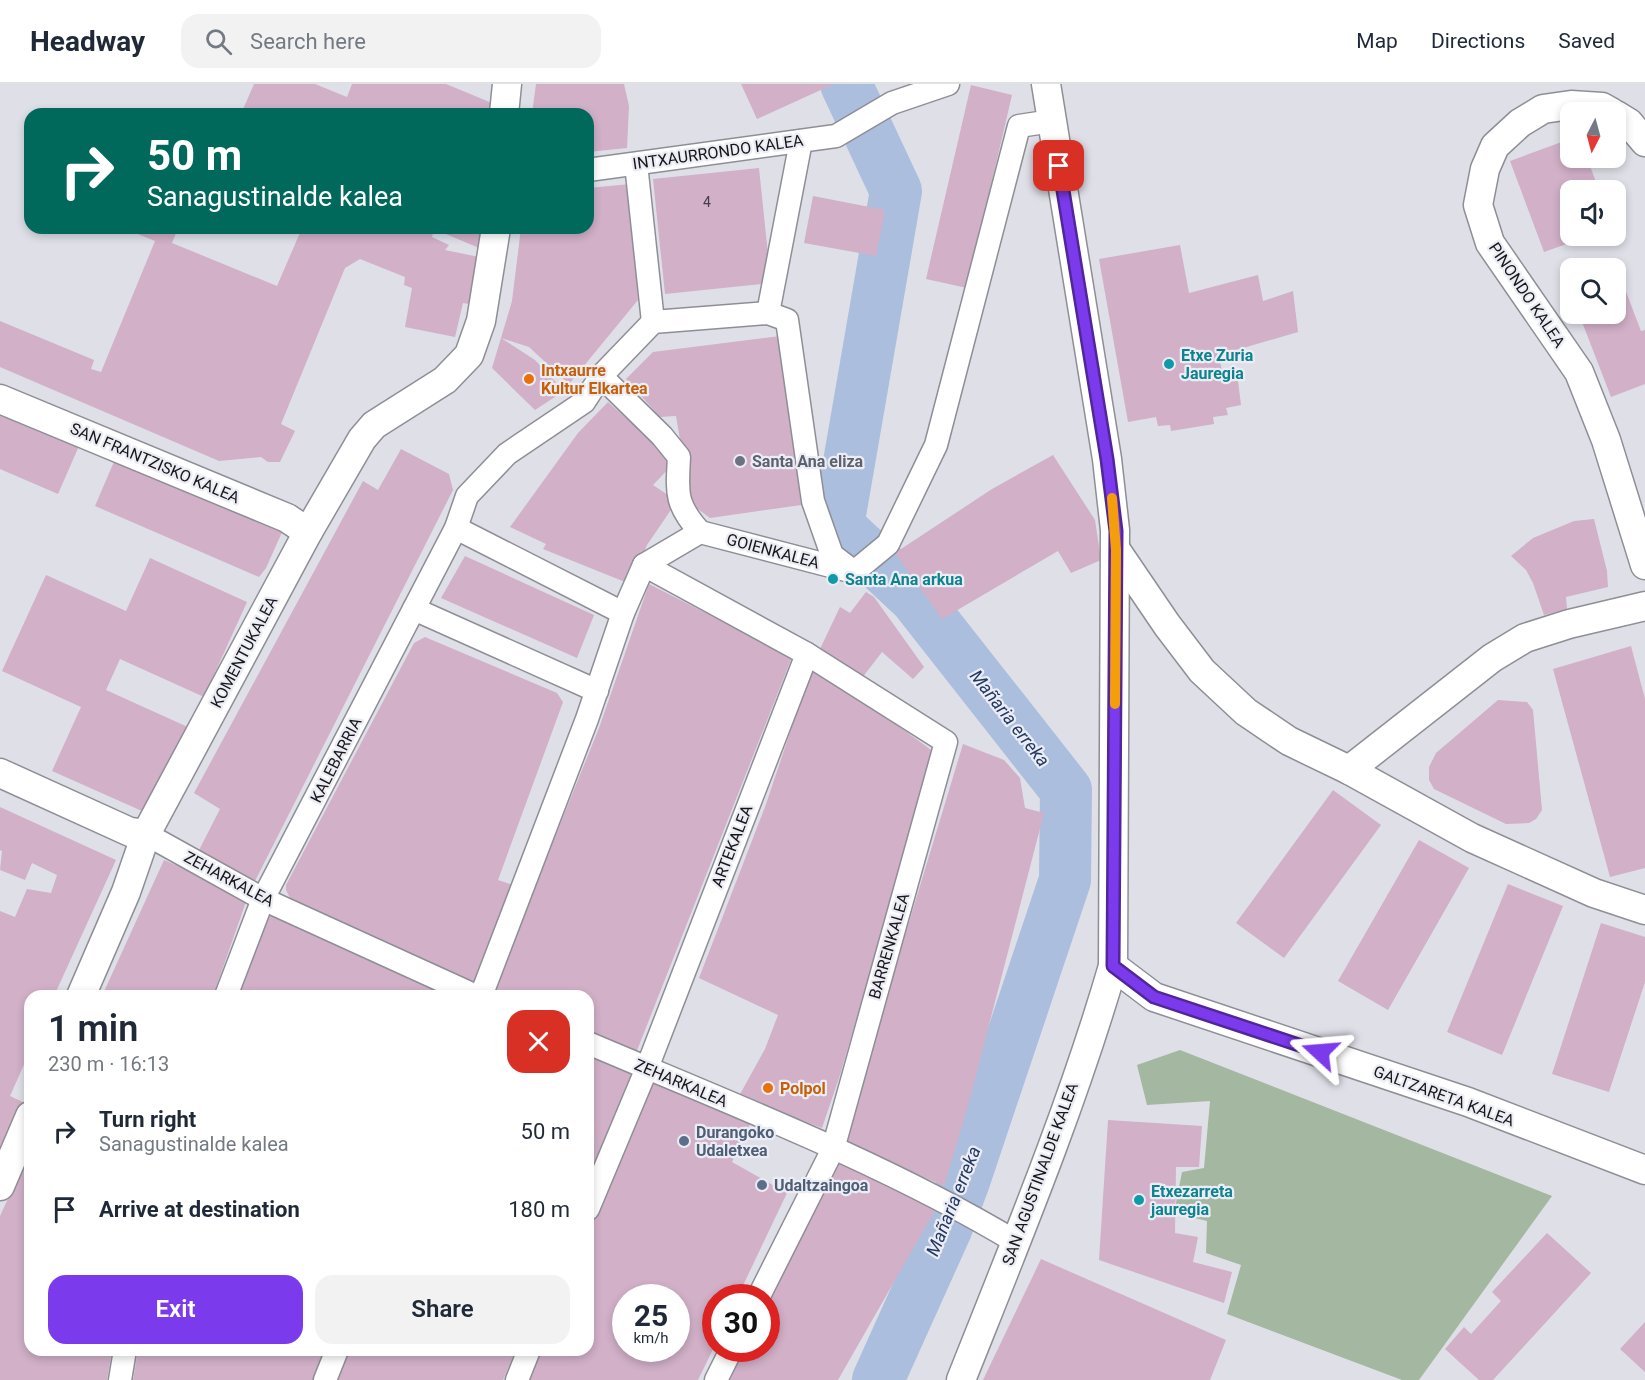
<!DOCTYPE html>
<meta charset="utf-8">
<style>
body{margin:0;font-family:Roboto,sans-serif;background:#f2f2f3;color:#1f2937;height:100vh;display:flex;flex-direction:column;font-size:22px;white-space:nowrap}
*{box-sizing:border-box;margin:0}
p{font-size:20px;color:#747a83}
.icon{flex:none;width:33px;height:33px;fill:none;stroke:currentColor;stroke-width:2;stroke-linecap:round;stroke-linejoin:round}
.map{position:relative;flex:1;overflow:hidden}
.side{position:absolute;left:24px;top:906px;width:570px;height:366px;display:flex;flex-direction:column;background:#fff;border-radius:18px;box-shadow:0 3px 9px #0003}
.side>*{flex:none}
.banner{position:absolute;left:24px;top:24px;width:570px;height:126px;border-radius:18px;box-shadow:0 3px 9px #0003;background:#00695c;color:#fff;overflow:hidden}
.needle{width:39px;rotate:186deg}
.buttons{position:absolute;left:1560px;top:18px;display:grid;gap:12px}
.buttons a{display:grid;place-items:center;width:66px;height:66px;border-radius:12px;background:#fff;box-shadow:0 3px 9px #0003;font-size:30px}
.speed{position:absolute;left:612px;top:1200px;display:flex;gap:12px;font-size:30px;font-weight:700;text-align:center}
.speed>*{display:grid;place-content:center;width:78px;height:78px;border-radius:50%;background:#fff;box-shadow:0 3px 9px #0003;line-height:1}
.speed small{font-size:15px;font-weight:400}
.speed .limit{border:9px solid #d22;background:#fff;color:#111}
.pin{position:absolute;display:grid;place-items:center;width:51px;height:51px;color:#fff;margin:-26px;border-radius:12px;box-shadow:0 3px 9px #0006}
.me{position:absolute;width:66px;margin:-33px;rotate:289deg;stroke-linejoin:round;filter:drop-shadow(0 0 4px #0008)}
.turn{display:flex;align-items:center;gap:21px;height:126px;padding:0 24px;font-size:27px}
.turn .icon{width:78px;height:78px;stroke-width:2.5}
.turn b{display:block;font-size:42px;line-height:51px}
.round{display:grid;place-items:center;flex:none;width:63px;height:63px;border-radius:18px;background:#f2f2f3}
.headline{display:flex;align-items:center;justify-content:space-between;height:102px;padding:0 24px}
h1{font-size:36px;font-weight:600;line-height:45px}
.action{display:flex;gap:12px;margin-top:auto;padding:12px 24px}
.action a{flex:1;height:69px;border-radius:18px;background:#7c3aed;color:#fff;font-size:24px;font-weight:600;line-height:69px;text-align:center}
.action a+a{background:#f2f2f3;color:#1f2937}
ul{padding:0;list-style:none}
li{display:flex;align-items:center;gap:18px;height:78px;padding:0 24px}
li div{flex:1}
li b{display:block;font-size:22px}
li em{font-style:normal}
header{display:flex;align-items:center;gap:36px;box-sizing:border-box;height:84px;padding:0 30px;background:#fff;border-bottom:2px solid #e0e1e3}
header strong{font-size:28px}
nav{display:flex;gap:33px;margin-inline-start:auto;font-size:21px}
.search{width:420px;height:54px;background:#f2f2f3;display:flex;align-items:center;gap:15px;box-sizing:border-box;padding:0 21px;border-radius:18px;color:#747a83;font-size:22px}
.map>svg:first-child{display:block}
</style>
<header>
<strong>Headway</strong>
<div class="search"><svg class="icon" aria-label="search" viewBox="0 0 24 24"><circle cx="10" cy="10" r="6"/><path d="M15 15l6 6"/></svg>Search here</div>
<nav><a>Map</a><a>Directions</a><a>Saved</a></nav>
</header>
<div class="map">
<svg width="1645" height="1296" viewBox="0 0 1645 1296">
<rect width="100%" height="100%" fill="#dfdfe8"/>
<path fill="#a4b7a1" d="M1180,966L1552,1112L1419,1296H1402L1227,1230L1241,1181L1206,1169L1207,1137L1174,1129L1182,1088L1204,1084L1210,1017L1147,1021L1137,981Z"/>
<g fill="none" stroke-linecap="round" stroke-linejoin="round">
<path stroke="#abbedd" stroke-width="52" d="M846,0L896,107L838,442L915,514L1066,706L1065,796L964,1097L946,1145L878,1296"/>
</g>
<g fill="#d1b0c8" fill-rule="evenodd">
<path d="M254,0H315L347,13L352,0H446L492,19L491,30H241Z"/>
<path d="M536,0H624L629,22L627,64L588,68V30H532Z"/>
<path d="M741,0H834L757,35Z"/>
<path d="M971,1L1012,11L967,204L926,195Z"/>
<path d="M1570,55V74H1587L1599,106H1570V152H1589L1544,168L1510,77Z"/>
<path d="M759,84L771,199L665,210L653,95Z"/>
<path d="M631,100L638,216L569,300L529,263L501,254L535,276L564,307L535,326L492,284L501,254L512,217L521,144H588V104Z"/>
<path d="M813,112L885,126L876,172L804,159Z"/>
<path d="M134,144H178L172,159L277,202L302,144H481L479,164L434,145L432,153L449,161L445,166L484,174L474,221L463,219L455,253L405,243L412,204L404,201L405,193L360,175L345,184L281,340L295,347L280,378H268L261,373L219,377L0,283V237L94,276L91,285L101,288L155,157L133,148Z"/>
<path d="M1180,161L1189,209L1258,191L1263,217L1293,207L1298,248L1219,271L1223,293L1237,289L1241,321L1226,324L1228,331L1213,333L1214,340L1171,347L1170,341L1158,342L1156,333L1128,338L1099,175Z"/>
<path d="M1623,200L1641,247L1645,246V300L1611,313L1579,230H1616V203Z"/>
<path d="M780,252L801,421L710,434L691,420L676,332L660,333L626,295L653,268Z"/>
<path d="M608,318L675,378L653,401L677,417L647,461L630,500L543,465L546,460L510,443L578,349Z"/>
<path d="M0,328L79,362L58,410L0,385Z"/>
<path d="M401,365L449,390L453,406L254,799L196,772L220,725L194,709L363,397L378,406Z"/>
<path d="M1053,371L1095,436L1101,476L1071,489L1058,467L942,535L895,469L992,405Z"/>
<path d="M116,373L283,446L266,484L259,493L95,422Z"/>
<path d="M1594,435L1607,487L1608,503L1566,513L1567,525L1544,531L1533,499L1526,486L1511,472L1533,454L1574,437Z"/>
<path d="M465,472L594,531L577,574L441,514Z"/>
<path d="M150,474L247,518L204,613L120,575L106,606L190,644L151,731L52,687L81,623L2,587L46,491L126,527Z"/>
<path d="M649,500L792,573L636,969L588,948V912H507L493,906L599,644Z"/>
<path d="M866,508L874,513L924,583L913,595L882,568L862,594L820,565L840,523L850,529Z"/>
<path d="M425,553L557,609L563,618L498,796L513,801L473,900L291,816L286,806V801L414,559Z"/>
<path d="M1631,562L1645,615V784L1610,793L1553,585Z"/>
<path d="M811,586L882,630L934,668L840,991L822,1044L739,1012L765,965L778,931L699,894L765,723Z"/>
<path d="M1498,616L1527,618L1533,626L1542,726L1536,735L1529,739L1506,740L1434,705L1429,696V683L1436,669Z"/>
<path d="M963,660L1004,676L1020,694L1025,724L1044,729L969,1018L944,1102L844,1058L859,1016L880,934Z"/>
<path d="M1333,706L1381,741L1284,874L1236,839Z"/>
<path d="M0,723L116,776L54,912H30V967L10,1012L27,1020L0,1081V827L15,833L27,805L51,809L57,791L32,779L25,796L0,786L2,767L0,766Z"/>
<path d="M1419,756L1469,784L1388,926L1338,897Z"/>
<path d="M164,776L248,812L213,912H102Z"/>
<path d="M1508,800L1563,822L1502,971L1447,948Z"/>
<path d="M269,828L461,912H236Z"/>
<path d="M1601,839L1645,853V898L1609,1008L1552,990Z"/>
<path d="M588,972L633,990L588,1096Z"/>
<path d="M650,998L752,1036L732,1078L787,1109L737,1214H716V1259L698,1296H527L539,1266H588V1148ZM626,1214H676V1264H626Z"/>
<path d="M1108,1036L1202,1042L1199,1083H1176L1175,1149L1198,1153L1193,1178L1232,1188L1224,1219L1099,1176Z"/>
<path d="M30,1067V1266H112L107,1296H0V1132Z"/>
<path d="M836,1074L938,1121L838,1296H728L743,1264H766V1217Z"/>
<path d="M1547,1149L1591,1189L1493,1296H1479L1445,1265L1464,1243L1471,1250L1501,1217L1492,1208Z"/>
<path d="M1041,1175L1226,1256L1210,1296H983Z"/>
<path d="M1645,1238V1288L1620,1265Z"/>
<path d="M138,1266H327L314,1296H133Z"/>
<path d="M348,1266H516L503,1296H336Z"/>
</g>
<g fill="none" stroke-linecap="round" stroke-linejoin="round">
<g stroke="#8e8e96" stroke-width="25">
<g id="pedestrian">
<path d="M636,80L653,238"/>
<path d="M588,86L836,52L892,19L948,0"/>
<path d="M768,229L801,57"/>
<path d="M601,292L662,352L679,373C677,409 675,420 700,448"/>
<path d="M456,444L623,529"/>
<path d="M854,488L888,460L936,361L1019,42L1052,37"/>
<path d="M414,525L597,607"/>
<path d="M146,750L263,815L476,912"/>
<path d="M226,912L263,815L456,444L467,412L507,370L584,318L601,292L653,238L768,229L787,236L813,417L832,471L854,488"/>
<path d="M481,912L587,635L623,529L644,481L700,448L846,486"/>
<path d="M588,959C729,1019 885,1079 1016,1158"/>
<path d="M588,1125L647,984L807,570L644,481"/>
<path d="M758,1214L833,1065L946,658L807,570"/>
<path d="M120,1296L125,1266"/>
<path d="M325,1296L337,1266"/>
<path d="M517,1296L529,1266"/>
<path d="M716,1296L732,1264"/>
</g>
</g>
<g stroke="#8e8e96" stroke-width="31">
<g id="minor">
<path d="M1611,28L1602,23L1571,21L1543,25L1520,39L1495,62L1485,85L1478,121L1490,159L1579,288L1606,356L1645,481"/>
<path d="M504,30L507,0"/>
<path d="M1616,31L1629,39L1645,58"/>
<path d="M0,315L287,434L308,448"/>
<path d="M1116,466L1167,541L1202,587L1246,628L1289,657L1349,686L1472,754L1594,809L1645,826"/>
<path d="M1349,686L1492,574L1525,554L1569,540L1645,522"/>
<path d="M0,689L130,748L146,750"/>
<path d="M1113,882L1154,913L1468,1018L1645,1086"/>
<path d="M81,912L126,808L146,750L308,448L362,355L374,341L445,296L469,271L481,237L496,144"/>
<path d="M0,1102L30,1032"/>
<path d="M961,1296C1015,1160 1072,1023 1113,882L1115,446L1107,375L1046,0"/>
</g>
</g>
<use href="#pedestrian" stroke="#fff" stroke-width="22"/>
<use href="#minor" stroke="#fff" stroke-width="28"/>
</g>
<g fill="none" stroke-linecap="round" stroke-linejoin="round">
<g stroke="#51269a" stroke-width="15">
<path id="route" d="M1059,82L1107,375L1116,447L1113,882L1154,913L1320,968"/>
</g>
<use href="#route" stroke="#7c3aed" stroke-width="10"/>
<path stroke="#f59e0b" stroke-width="10" d="M1112,414L1116,466L1115,620"/>
</g>
<g fill="#0f9aa8" stroke="#ececf5" stroke-width="2">
<circle cx="1169" cy="280" r="6"/>
<circle cx="833" cy="495" r="6"/>
<circle cx="1139" cy="1116" r="6"/>
</g>
<g fill="#e8710a" stroke="#ececf5" stroke-width="2">
<circle cx="529" cy="295" r="6"/>
<circle cx="768" cy="1004" r="6"/>
</g>
<circle fill="#6b7280" stroke="#ececf5" stroke-width="2" cx="740" cy="377" r="6"/>
<g fill="#5c6f8a" stroke="#ececf5" stroke-width="2">
<circle cx="684" cy="1057" r="6"/>
<circle cx="762" cy="1101" r="6"/>
</g>
<g text-anchor="middle" dominant-baseline="central" stroke-width="4.5" stroke-linejoin="round" paint-order="stroke">
<g font-size="14" fill="#463d46">
<text x="707" y="118">4</text>
</g>
<g font-size="16" fill="#17171a" stroke="#ececf5">
<text transform="translate(718 68) rotate(-8)">INTXAURRONDO KALEA</text>
<text transform="translate(1527 211) rotate(56)">PINONDO KALEA</text>
<text transform="translate(155 379) rotate(23)">SAN FRANTZISKO KALEA</text>
<text transform="translate(773 467) rotate(15)">GOIENKALEA</text>
<text transform="translate(244 568) rotate(-62)">KOMENTUKALEA</text>
<text transform="translate(336 676) rotate(-63)">KALEBARRIA</text>
<text transform="translate(732 762) rotate(-69)">ARTEKALEA</text>
<text transform="translate(229 795) rotate(28)">ZEHARKALEA</text>
<text transform="translate(889 862) rotate(-74)">BARRENKALEA</text>
<text transform="translate(681 999) rotate(23)">ZEHARKALEA</text>
<text transform="translate(1444 1012) rotate(20)">GALTZARETA KALEA</text>
<text transform="translate(1040 1090) rotate(-70)">SAN AGUSTINALDE KALEA</text>
</g>
<g font-size="16" font-weight="bold" fill="#0d838f" stroke="#ececf5" text-anchor="start">
<text x="1181" y="271">Etxe Zuria<tspan x="1181" dy="18">Jauregia</tspan></text>
<text x="845" y="495">Santa Ana arkua</text>
<text x="1151" y="1107">Etxezarreta<tspan x="1151" dy="18">jauregia</tspan></text>
</g>
<g font-size="16" font-weight="bold" fill="#c56008" stroke="#ececf5" text-anchor="start">
<text x="541" y="286">Intxaurre<tspan x="541" dy="18">Kultur Elkartea</tspan></text>
<text x="780" y="1004">Polpol</text>
</g>
<g font-size="16" font-weight="bold" fill="#5b616d" stroke="#ececf5" text-anchor="start">
<text x="752" y="377">Santa Ana eliza</text>
</g>
<g font-size="16" font-weight="bold" fill="#4e5e75" stroke="#ececf5" text-anchor="start">
<text x="696" y="1048">Durangoko<tspan x="696" dy="18">Udaletxea</tspan></text>
<text x="774" y="1101">Udaltzaingoa</text>
</g>
<g font-size="18" font-style="italic" fill="#213962" stroke="#ececf5">
<text transform="translate(1010 634) rotate(52)">Mañaria erreka</text>
<text transform="translate(953 1117) rotate(-68)">Mañaria erreka</text>
</g>
</g>
</svg>
<div class="buttons">
<a><svg class="needle" viewBox="-14 -14 28 28"><path d="M0-13l5 13h-10z" fill="#e53935"/><path d="M0 13l5-13h-10z" fill="#747a83"/></svg></a>
<a><svg class="icon" aria-label="sound" viewBox="0 0 24 24"><path d="M4 9h4l5-4v14l-5-4H4zM17 9q2 3 0 6"/></svg></a>
<a><svg class="icon" aria-label="search" viewBox="0 0 24 24"><circle cx="10" cy="10" r="6"/><path d="M15 15l6 6"/></svg></a>
</div>
<div class="speed"><div>25<small>km/h</small></div><div class="limit">30</div></div>
<div class="pin" style="left:1059px;top:82px;background:#d93025"><svg class="icon" aria-label="arrive" viewBox="0 0 24 24"><path d="M6 21V4h12l-3 4 3 4H6"/></svg></div>
<svg class="me" style="left:1320px;top:968px" viewBox="-20 -20 40 40"><path d="M0-17L14 15 0 8-14 15z" fill="#7c3aed" stroke="#fff" stroke-width="4"/></svg>
<div class="banner">
<div class="turn"><svg class="icon" aria-label="right" viewBox="0 0 24 24"><path d="M7 20v-9h11M14 6l5 5-5 5"/></svg><div><b>50 m</b>Sanagustinalde kalea</div></div>
</div>
<section class="side">
<div class="headline"><div><h1>1 min</h1><p>230 m · 16:13</p></div><a class="round" style="background:#d93025;color:#fff"><svg class="icon" aria-label="close" viewBox="0 0 24 24"><path d="M6 6l12 12M18 6L6 18"/></svg></a></div>
<ul>
<li><svg class="icon" aria-label="right" viewBox="0 0 24 24"><path d="M7 20v-9h11M14 6l5 5-5 5"/></svg><div><b>Turn right</b><p>Sanagustinalde kalea</p></div><em>50 m</em></li>
<li><svg class="icon" aria-label="arrive" viewBox="0 0 24 24"><path d="M6 21V4h12l-3 4 3 4H6"/></svg><div><b>Arrive at destination</b></div><em>180 m</em></li>
</ul>
<div class="action"><a>Exit</a><a>Share</a></div>
</section>
</div>
